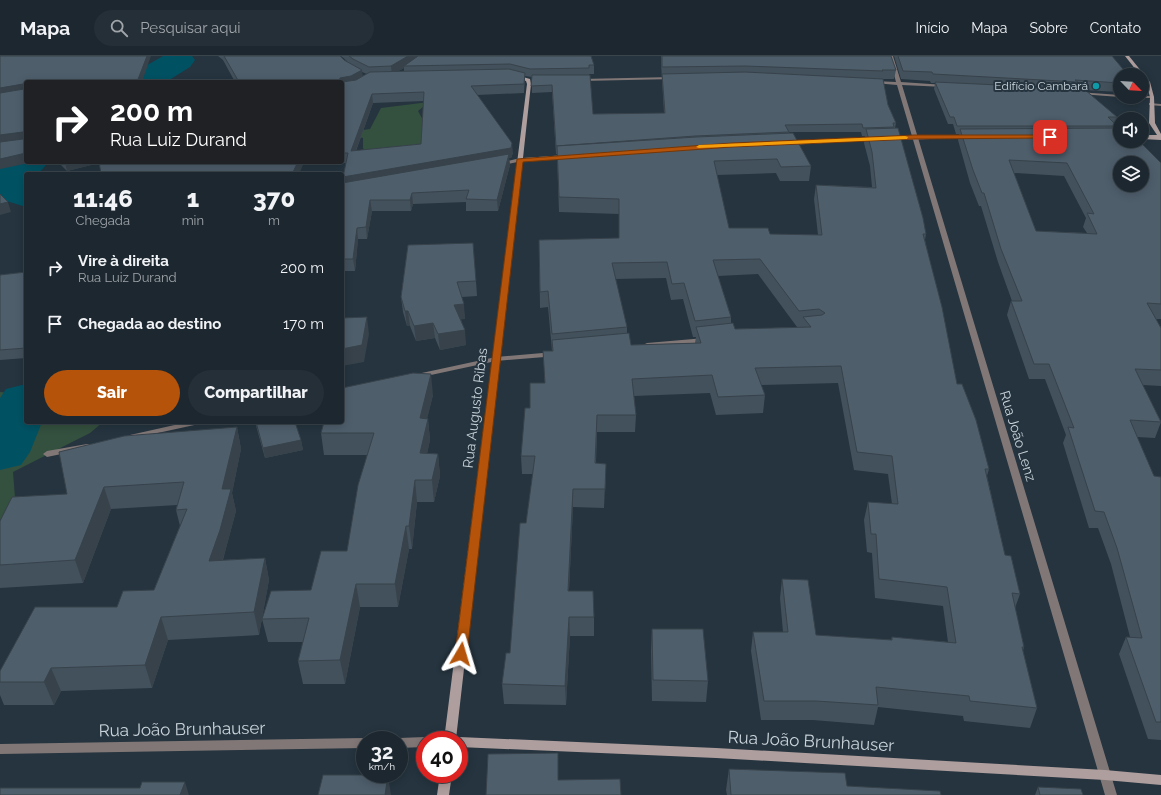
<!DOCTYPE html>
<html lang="pt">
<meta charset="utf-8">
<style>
body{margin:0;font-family:Raleway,sans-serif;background:#252f37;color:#f1f3f6;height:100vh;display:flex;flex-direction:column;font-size:15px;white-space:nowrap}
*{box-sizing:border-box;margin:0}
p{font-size:13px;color:#a0a5aa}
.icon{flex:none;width:22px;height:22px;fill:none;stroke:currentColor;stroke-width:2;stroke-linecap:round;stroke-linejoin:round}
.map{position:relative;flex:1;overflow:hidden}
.details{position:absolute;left:24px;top:116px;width:320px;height:252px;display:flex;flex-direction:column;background:#1c272f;border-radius:4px;box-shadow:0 2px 10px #0003,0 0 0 1px #3a444b}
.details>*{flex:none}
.banner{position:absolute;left:24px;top:24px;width:320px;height:84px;border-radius:4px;box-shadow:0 2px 10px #0003,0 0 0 1px #3a444b;background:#202124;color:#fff;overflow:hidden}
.needle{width:26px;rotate:115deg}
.fabs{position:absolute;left:1113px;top:12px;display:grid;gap:8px}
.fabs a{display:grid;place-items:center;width:36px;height:36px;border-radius:50%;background:#1c272f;box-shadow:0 2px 10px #0003,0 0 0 1px #3a444b;font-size:20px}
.speed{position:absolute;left:356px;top:675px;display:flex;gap:8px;font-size:20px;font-weight:700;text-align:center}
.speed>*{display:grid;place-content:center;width:52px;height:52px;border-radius:50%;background:#1c272f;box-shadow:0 2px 10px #0003,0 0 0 1px #3a444b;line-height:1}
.speed small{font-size:10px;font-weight:400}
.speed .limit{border:6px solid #d22;background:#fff;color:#111}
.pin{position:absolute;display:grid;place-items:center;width:34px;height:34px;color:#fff;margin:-17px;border-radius:8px;box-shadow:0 2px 6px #0006}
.me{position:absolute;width:44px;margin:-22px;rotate:7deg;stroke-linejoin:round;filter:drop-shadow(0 0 3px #0008)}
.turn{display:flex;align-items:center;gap:14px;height:84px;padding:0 20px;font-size:18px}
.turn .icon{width:52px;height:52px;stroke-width:2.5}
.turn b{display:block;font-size:28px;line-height:34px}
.eta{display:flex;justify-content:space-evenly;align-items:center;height:68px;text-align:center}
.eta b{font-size:24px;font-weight:800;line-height:28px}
.action{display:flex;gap:8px;margin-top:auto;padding:8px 20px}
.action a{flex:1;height:46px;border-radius:24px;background:#b45309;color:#fff;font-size:16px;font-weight:800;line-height:46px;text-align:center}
.action a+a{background:#252f37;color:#f1f3f6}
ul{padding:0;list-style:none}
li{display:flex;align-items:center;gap:12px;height:56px;padding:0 20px}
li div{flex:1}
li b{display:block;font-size:15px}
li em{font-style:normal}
header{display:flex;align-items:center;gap:24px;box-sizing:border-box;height:56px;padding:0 20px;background:#1c272f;border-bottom:1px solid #3a444b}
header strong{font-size:19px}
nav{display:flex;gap:22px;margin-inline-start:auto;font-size:14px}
.search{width:280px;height:36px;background:#252f37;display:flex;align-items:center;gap:10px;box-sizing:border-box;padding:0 14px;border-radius:22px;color:#a0a5aa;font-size:15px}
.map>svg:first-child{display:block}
</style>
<header>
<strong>Mapa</strong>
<div class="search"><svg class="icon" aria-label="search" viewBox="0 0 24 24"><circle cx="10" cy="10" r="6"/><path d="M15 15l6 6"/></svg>Pesquisar aqui</div>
<nav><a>Início</a><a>Mapa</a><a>Sobre</a><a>Contato</a></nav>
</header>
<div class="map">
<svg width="1161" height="739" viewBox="0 0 1161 739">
<rect width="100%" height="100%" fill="#25343f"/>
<g fill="#34503e">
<path d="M429,46L418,55L423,64L457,80L369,101L363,92V82L342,77L370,73L381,52Z"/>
<path d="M0,336L24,338L26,336V366H103L90,377L13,416L16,455L4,463H0Z"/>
</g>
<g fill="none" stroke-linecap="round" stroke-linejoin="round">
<g fill="#005263" fill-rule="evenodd">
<path d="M163,0H192L195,4L190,11L166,26H125L130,19Z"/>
<path d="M26,95V106H48C40,117 39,118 26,118V151L0,143V107L14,98Z"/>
<path d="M26,328V366H42L30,396L21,409L0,414V342L6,333Z"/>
</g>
<g fill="#817776" fill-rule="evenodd">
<path d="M889,0H893L901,26L945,29L947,30L945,31L902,29L1117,739H1105L897,29L874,27L872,26L874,25L896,26Z"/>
<path d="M673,21L675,22V23L581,25L579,24L581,23Z"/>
<path d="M1078,36L1120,39V41H1122H1120L1080,38L1078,37Z"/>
<path d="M1142,40H1152L1154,41L1152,42H1140V41H1142Z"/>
<path d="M1149,47L1161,48V50L1149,49Z"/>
<path d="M520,102L523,104L522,105L499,110L496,108Z"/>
<path d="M705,282H708L709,284L708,286L647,291L643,289L647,287Z"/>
<path d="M554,296H557L558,298L557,300L496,305L417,322L413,320L417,318L496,301Z"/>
<path d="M188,366H203L199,368L130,383L126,381L130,379Z"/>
<path d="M87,388H90L91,390L90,392L47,401L43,398L47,395Z"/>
<path d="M425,681L430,684H425V691L399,692V684H395L399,682Z"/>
<path d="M365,682L369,684H365V692L0,698V688Z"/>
</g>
<g fill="#ae9e9d" fill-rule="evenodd">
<path d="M1125,0H1129L1150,26L1154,41L1155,67L1161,78V84L1142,83V79H1157L1149,67L1150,41L1146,26L1142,22V19H1140Z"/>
<path d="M516,19L530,23L531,28L523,102L567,99L570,101L567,103L522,105L456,683L459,681L716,692L1105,714L1161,719V729L1105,724L716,702L459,691V684H444L527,28L526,25L514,21V19Z"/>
<path d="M968,79L971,81L970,82L890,84L887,82L890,80Z"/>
<path d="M874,81L877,83L876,84L788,89L785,87L788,85Z"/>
<path d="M440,718H452L449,739H437Z"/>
</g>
</g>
<g fill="#43515c" fill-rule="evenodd">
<path d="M218,0H340L344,4L348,6L341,0H591L594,9V18H589L593,58L664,57L661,7V0L896,14L894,23H881L888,49L896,67L895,72L926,178L925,184L957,328L989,413L987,420L1005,499L1020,538L1015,552L1024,591L1023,595L1037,652L1030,672L964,665L963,660L878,651L874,669L813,664H761L751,595L753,576H783L780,542L782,523L816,579L891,584L892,581L948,586L943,550L875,542L872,497L867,496L864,464L868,446L892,448L888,418L854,414L838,327L761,329L765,339L763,357L716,359L710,337L634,340L636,359L635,376H597L596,407L606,408L604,452L573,451L569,535L594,561V580H570L566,649L504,648L502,628L510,597L533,418H522L521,400L530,352L545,327L543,295H552L548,251L540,252L539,184L619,182V158L559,156L557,98H556L552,36L532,37V21L525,20L524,37L477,39L513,97L511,102H509L510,109L498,155H466V146L413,148L411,155H372L367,183H358L355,215H342V127H344L346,107H99L67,115L58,106H342V26H235L223,4ZM404,12V15H398ZM362,16L367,18L362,20ZM424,45L421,88L356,95L373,47ZM789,76H861L862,80H865L864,87L870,110L872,131L816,129L814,143L818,179L770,178L729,172L717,119L776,117L780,125H809L811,110ZM758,218L797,271H802L735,273L731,268V261L718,220ZM666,222L671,244L683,243L693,281H696L695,287L631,289L627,277V271L615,223Z"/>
<path d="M894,0H1112L1120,19V36L1084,34L1117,61L1115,67L1117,70V72L1161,107V263H1156L1161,272V330L1143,329L1161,366L1155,382L1137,381L1154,420L1161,421V684L1148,683L1119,598L1126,581H1130L1111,508L1098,472H1089L1063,387L1066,379L1045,323H1029L1007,259L1011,245H1012L998,206L981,150H979L970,127L958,84L959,78H956L953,68H948L934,33L935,27H931L930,25L901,23ZM1014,117L1064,120L1086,162L1083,171L1087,177L1036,175Z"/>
<path d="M408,189L476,225L477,240L462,241L465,263H461L466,289L440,294L435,282L416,285L410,270H407L403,256L401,241Z"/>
<path d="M26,216V302L0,304V219Z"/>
<path d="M433,339L427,362L428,363L430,384L427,397L438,398L440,420L434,446H417L412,493H409L398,551H360L345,628H303L298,605L303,586H268L262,563L311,534L347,495L367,399H324L321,377Z"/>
<path d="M255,366L301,384L303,394L265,402Z"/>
<path d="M237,371L241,393L232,437L236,455L225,496L223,504L265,502L269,524L259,579L168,584L152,632L61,635L54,649H4L0,639V615L117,551L154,534L180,470L176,454L177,449L111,453L83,527L0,532V465L67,438Z"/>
<path d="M652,573L708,625L706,646L652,645L651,594Z"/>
<path d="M729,713L847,730L941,739H727L726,734Z"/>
<path d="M1038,731L1083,739H1035Z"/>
</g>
<g fill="#37424b">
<path d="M147,0H151L142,26H137Z"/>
<path d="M408,0H422L404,10V12L392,19L391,10Z"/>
<path d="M362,14L363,22L342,31V26H339L340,22Z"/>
<path d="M23,28L26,37L0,41V32Z"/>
<path d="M372,38L373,47L352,105L351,95Z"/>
<path d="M23,76L26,86L0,89V79Z"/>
<path d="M512,87L513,97L511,102H509L510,109L498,155L497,144L508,103L344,131L343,121Z"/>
<path d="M26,97V106H34L0,113V103Z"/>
<path d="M65,106H99L100,107L67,115Z"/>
<path d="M298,106H304V107L299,118H292Z"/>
<path d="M412,137L413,148L411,155L410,144Z"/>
<path d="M370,144L372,155L367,183L366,171Z"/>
<path d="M8,146L11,156L0,159V148Z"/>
<path d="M357,172L358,183L355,215L353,203Z"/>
<path d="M464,248L465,263L456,264L454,249Z"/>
<path d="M405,255H408L410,270H407Z"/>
<path d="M367,261L369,278L364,306L342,310V293Z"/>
<path d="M433,267L435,282L416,285L414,270Z"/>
<path d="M465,274L466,289L440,294L438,278Z"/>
<path d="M431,318L433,339L422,384L420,362Z"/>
<path d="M428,363L430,384L423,419L420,397Z"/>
<path d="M237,371L241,393L232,437L236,455L225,496L215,527L209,505L222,433Z"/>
<path d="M301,384L303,394L265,402L263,392Z"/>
<path d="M438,398L440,420L434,446L432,424Z"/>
<path d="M606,408V426L604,452L605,433Z"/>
<path d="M415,424L417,446L412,493L409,470Z"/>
<path d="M104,431L111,453L83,527L75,504Z"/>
<path d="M573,433V451L568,554V535Z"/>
<path d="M406,470L409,493L398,551L395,528Z"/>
<path d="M265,502L269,524L259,579L254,556Z"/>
<path d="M356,528L360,551L345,628L340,604Z"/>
<path d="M161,561L168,584L152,632L145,609Z"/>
<path d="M569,561L570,580L566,649L565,630Z"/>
<path d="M51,612L61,635L54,649L44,626Z"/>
<path d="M388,719L391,739H385Z"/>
<path d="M185,726L189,739H180Z"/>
</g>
<g fill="#4e5e6b" stroke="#37424b" fill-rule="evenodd">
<path d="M0,0H147L137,26H26V97L0,103V86L23,83L25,77L23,76L0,79V37L24,33L25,29L23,28L0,32Z"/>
<path d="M224,0H340L344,4L362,14L351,20L340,22L339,25L340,26H239Z"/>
<path d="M349,0H408L391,10L369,11L353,3Z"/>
<path d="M418,0H591L594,9H589V12L530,13L510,8L404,10Z"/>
<path d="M662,0H891L896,14H882L883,15L745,10L662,11Z"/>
<path d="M898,0H1112L1128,19H1120V27L1075,24L1078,26L933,18L932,16L903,15Z"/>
<path d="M509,13L525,17L524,28L471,30L512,87L511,92L343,121L348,97H342V26L356,24L370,16ZM424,36L421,88L351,95L372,38Z"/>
<path d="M745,16L883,23L888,49L896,67H893L894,71L863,72L862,68L785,69L789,76L695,80L556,90L552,29L531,30L532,19H590L593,58L665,57L662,18Z"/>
<path d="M935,26L1084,33L1117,61H1108L1117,70H957L954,61H950Z"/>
<path d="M898,72L923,162L926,178H923L942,251L957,328H962L976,364L989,413H985L1005,499L1011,500L1020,538L1012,537L1024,591H1022L1037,652L970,645L969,640L876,631L878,649L816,645H764L753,576H788L782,523L808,524L816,579L892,584V581L956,587L947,531L879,523L876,478H871L868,446L898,448L892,400L857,396L841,310L755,312L765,339L718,341L712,319L632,323L636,359H597L595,407L606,408L605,433H573L568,535H593L594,561H569L565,630L502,628L506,597H510L520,467H526L535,400H521L525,352H530V327H545L543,295H553L552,284L629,277L631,289L701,287L696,271L733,267L735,273L811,271L803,261L822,259L825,257L819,253L799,255L760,203L713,204L731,261L695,265L684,227L672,228L667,206L612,207L627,271L552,278L548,235L540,236L539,184L619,182V143L559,141L557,90L696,81L793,77L811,110L781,111L777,103L714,105L729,172H768L770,178L822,179L816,129L876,132L872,96L866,73Z"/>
<path d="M1120,72V85H1139L1161,107V248L1147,247L1161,272V314L1135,313L1161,366L1130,364L1154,420L1161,421V666H1156L1126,581L1142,582L1117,492L1104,456L1095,455L1068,371L1074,372L1049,308H1034L1011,245H1022L1001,193L984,137H982L973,114L960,73ZM1009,104L1067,107L1094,158L1087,157L1097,178L1036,175ZM1120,107H1142V129H1120Z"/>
<path d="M509,98L497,144L466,143L469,134L412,137L410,144H370L366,171L357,172L353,203H342V127Z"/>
<path d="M99,106H298L292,118H101Z"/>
<path d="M0,138L8,146L0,148Z"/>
<path d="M473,187L476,225L457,226L464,248L454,249L465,274L438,278L433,267L414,270L408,255H405L401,241L408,189Z"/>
<path d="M26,216V292L0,294V219Z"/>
<path d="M367,261L362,289L342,293V262Z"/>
<path d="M413,317L431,318L420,362L428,363L420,397L438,398L432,424H415L409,470H406L395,528H356L340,604L298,605L309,562L262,563L271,535L311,534L321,495H347L358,429L374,377H321L324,366H342V332Z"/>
<path d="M256,366H295L301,384L263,392Z"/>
<path d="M237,371L222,433H231L220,474L209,505L265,502L254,556L161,561L145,609L51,612L44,626H0V615L35,551H117L123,535L154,534L187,453L176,454L184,426L104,431L75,504L0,509V465L12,441L67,438L59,396L124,380Z"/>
<path d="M652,573H703L708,625L653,624Z"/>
<path d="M558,697V724L620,723L621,739H486L488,698Z"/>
<path d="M729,713L845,717L847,730L940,735L941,739H731Z"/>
<path d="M323,719H388L385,739H318Z"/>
<path d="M142,726H185L180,739H0V732H140Z"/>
<path d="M1038,731L1081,733L1083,739H1040Z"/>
</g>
<path fill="#b45309" stroke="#753606" d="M915,79H1050L1053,81L1050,82L915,83L732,91L523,106L467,598L465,601L461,602L457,601L455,598L517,103L732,87Z"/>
<path fill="#f59e0b" d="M905,80L908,81L907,83L699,92L696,91L699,89Z"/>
<circle fill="#0f9aa8" stroke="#25343f" stroke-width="1.5" cx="1096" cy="30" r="4"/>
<g text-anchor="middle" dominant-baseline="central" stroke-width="4" stroke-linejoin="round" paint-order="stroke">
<g font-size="12" fill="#cad4db" stroke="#25343f" text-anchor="end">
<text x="1088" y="30">Edifício Cambará</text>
</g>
<g font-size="14" fill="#cad4db" stroke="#25343f">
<text transform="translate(475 352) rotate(-83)">Rua Augusto Ribas</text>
<text transform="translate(1018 380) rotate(73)">Rua João Lenz</text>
</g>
<g font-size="17" fill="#cad4db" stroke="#25343f">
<text transform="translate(182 673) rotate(-1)">Rua João Brunhauser</text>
<text transform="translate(811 685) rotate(3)">Rua João Brunhauser</text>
</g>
</g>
</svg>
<div class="fabs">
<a><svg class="needle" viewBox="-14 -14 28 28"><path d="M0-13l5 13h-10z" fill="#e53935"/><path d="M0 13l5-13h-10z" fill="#a0a5aa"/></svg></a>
<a><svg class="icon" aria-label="sound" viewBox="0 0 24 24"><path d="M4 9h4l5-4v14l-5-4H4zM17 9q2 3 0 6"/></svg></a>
<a><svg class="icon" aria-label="layers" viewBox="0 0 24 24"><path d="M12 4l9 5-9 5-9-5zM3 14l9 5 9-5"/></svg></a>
</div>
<div class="speed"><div>32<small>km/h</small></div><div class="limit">40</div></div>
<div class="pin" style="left:1050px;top:81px;background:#d93025"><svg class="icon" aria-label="arrive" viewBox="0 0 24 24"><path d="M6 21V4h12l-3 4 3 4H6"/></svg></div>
<svg class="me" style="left:461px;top:598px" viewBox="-20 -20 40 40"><path d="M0-17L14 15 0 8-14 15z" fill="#b45309" stroke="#fff" stroke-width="4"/></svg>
<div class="banner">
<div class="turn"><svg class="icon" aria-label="right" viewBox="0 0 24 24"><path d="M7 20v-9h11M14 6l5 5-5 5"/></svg><div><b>200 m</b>Rua Luiz Durand</div></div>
</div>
<section class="details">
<div class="eta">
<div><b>11:46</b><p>Chegada</p></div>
<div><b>1</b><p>min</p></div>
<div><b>370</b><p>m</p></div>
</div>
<ul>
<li><svg class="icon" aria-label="right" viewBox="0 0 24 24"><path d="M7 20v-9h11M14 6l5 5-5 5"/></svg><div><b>Vire à direita</b><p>Rua Luiz Durand</p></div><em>200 m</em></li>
<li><svg class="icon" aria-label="arrive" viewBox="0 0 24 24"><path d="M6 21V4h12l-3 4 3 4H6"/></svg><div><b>Chegada ao destino</b></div><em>170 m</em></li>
</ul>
<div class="action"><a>Sair</a><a>Compartilhar</a></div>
</section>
</div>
